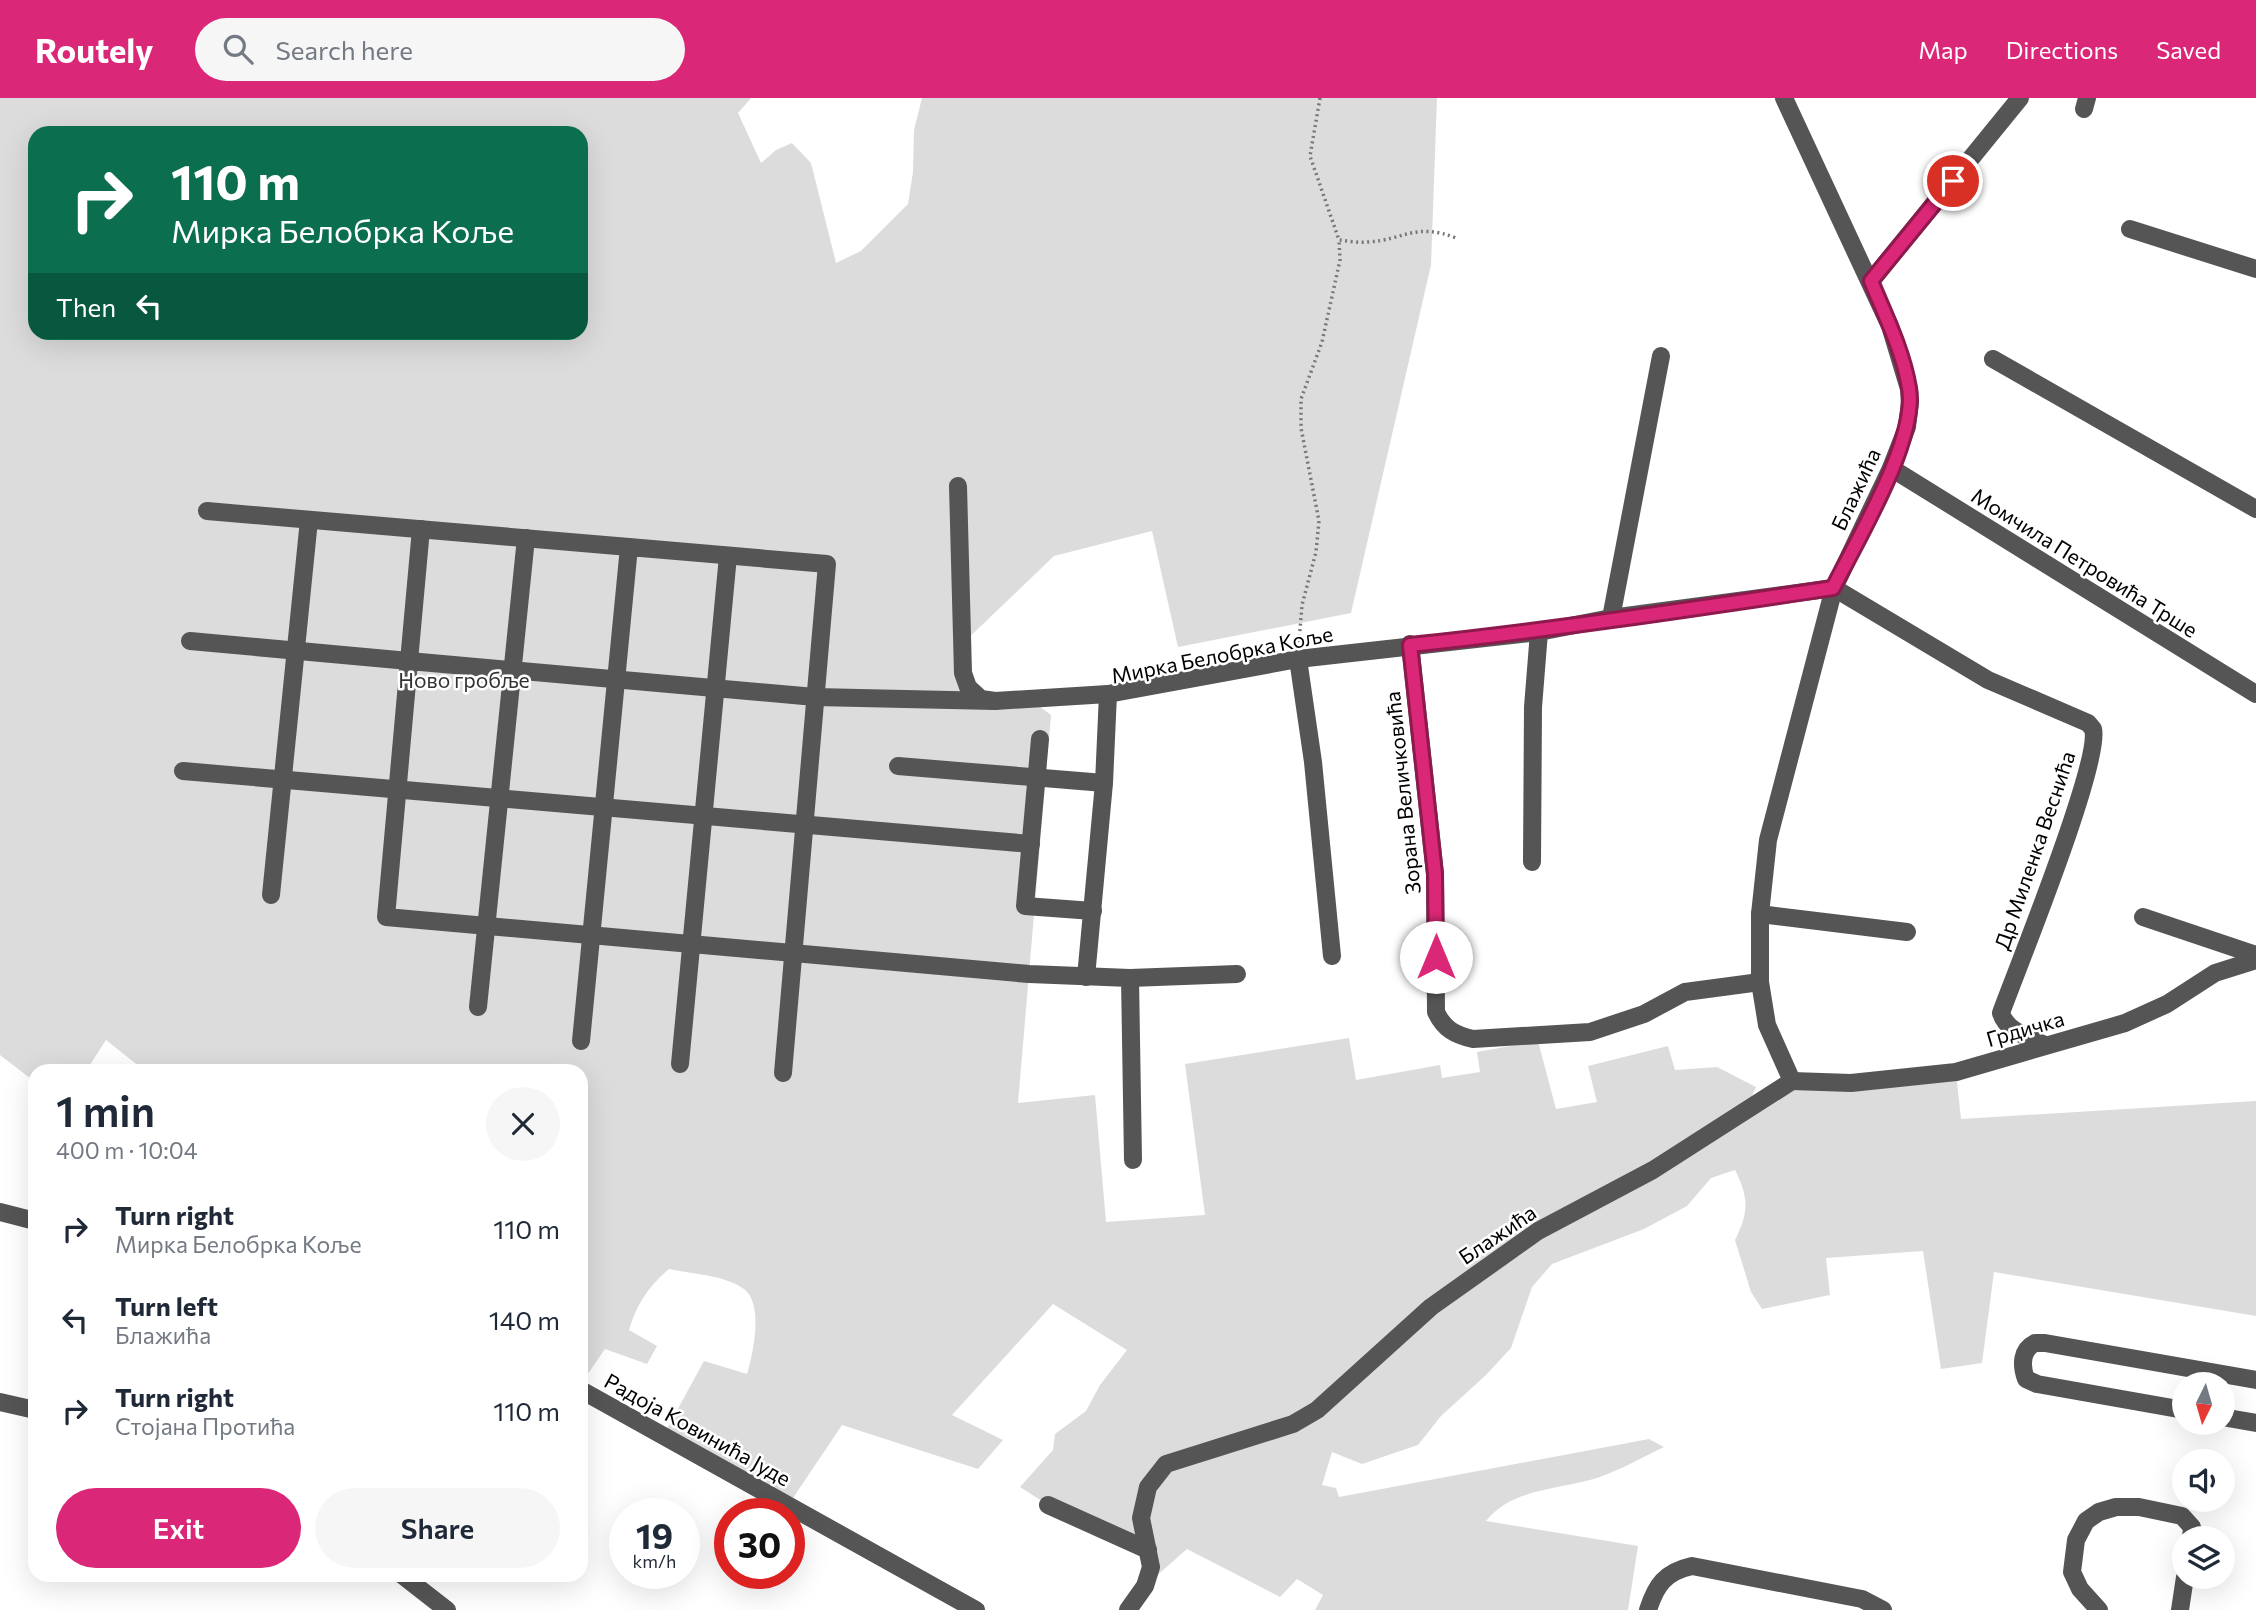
<!DOCTYPE html>
<meta charset="utf-8">
<style>
body{margin:0;font-family:Commissioner,sans-serif;background:#f6f6f7;color:#1f2937;height:100vh;display:flex;flex-direction:column;font-size:26px;white-space:nowrap}
*{box-sizing:border-box;margin:0}
p{font-size:23px;color:#747a83}
.icon{flex:none;width:38px;height:38px;fill:none;stroke:currentColor;stroke-width:2;stroke-linecap:round;stroke-linejoin:round}
.map{position:relative;flex:1;overflow:hidden}
.side{position:absolute;left:28px;top:966px;width:560px;height:518px;display:flex;flex-direction:column;background:#fff;border-radius:21px;box-shadow:0 7px 28px #0002}
.side>*{flex:none}
.hud{position:absolute;left:28px;top:28px;width:560px;height:214px;border-radius:21px;box-shadow:0 7px 28px #0002;background:#0b6e4f;color:#fff;overflow:hidden}
.needle{width:46px;rotate:185deg}
.fabs{position:absolute;left:2172px;top:1274px;display:grid;gap:14px}
.fabs a{display:grid;place-items:center;width:63px;height:63px;border-radius:50%;background:#fff;box-shadow:0 7px 28px #0002;font-size:35px}
.speed{position:absolute;left:609px;top:1400px;display:flex;gap:14px;font-size:35px;font-weight:700;text-align:center}
.speed>*{display:grid;place-content:center;width:91px;height:91px;border-radius:50%;background:#fff;box-shadow:0 7px 28px #0002;line-height:1}
.speed small{font-size:18px;font-weight:400}
.speed .limit{border:10px solid #d22;background:#fff;color:#111}
.pin{position:absolute;display:grid;place-items:center;width:60px;height:60px;color:#fff;margin:-30px;border:4px solid #fff;border-radius:50%;box-shadow:0 2px 7px #0007}
.me{position:absolute;width:77px;margin:-38px;rotate:0deg;stroke-linejoin:round;filter:drop-shadow(0 0 5px #0008)}
.turn{display:flex;align-items:center;gap:24px;height:147px;padding:0 28px;font-size:32px}
.turn .icon{width:91px;height:91px;stroke-width:2.5}
.turn b{display:block;font-size:49px;line-height:60px}
.then{display:flex;align-items:center;height:66px;padding:0 28px;background:#0003;gap:14px;font-size:26px}
.round{display:grid;place-items:center;flex:none;width:74px;height:74px;border-radius:37px;background:#f6f6f7}
.overview{display:flex;align-items:center;justify-content:space-between;height:119px;padding:0 28px}
h1{font-size:42px;font-weight:600;line-height:52px}
.action{display:flex;gap:14px;margin-top:auto;padding:14px 28px}
.action a{flex:1;height:80px;border-radius:42px;background:#db2777;color:#fff;font-size:28px;font-weight:600;line-height:80px;text-align:center}
.action a+a{background:#f6f6f7;color:#1f2937}
ul{padding:0;list-style:none}
li{display:flex;align-items:center;gap:21px;height:91px;padding:0 28px}
li div{flex:1}
li b{display:block;font-size:26px}
li em{font-style:normal}
header{display:flex;align-items:center;gap:42px;box-sizing:border-box;height:98px;padding:0 35px;background:#db2777;color:#fff}
header strong{font-size:33px}
nav{display:flex;gap:38px;margin-inline-start:auto;font-size:24px}
.search{width:490px;height:63px;background:#f6f6f7;display:flex;align-items:center;gap:18px;box-sizing:border-box;padding:0 24px;border-radius:38px;color:#747a83;font-size:26px}
.map>svg:first-child{display:block}
</style>
<header>
<strong>Routely</strong>
<div class="search"><svg class="icon" aria-label="search" viewBox="0 0 24 24"><circle cx="10" cy="10" r="6"/><path d="M15 15l6 6"/></svg>Search here</div>
<nav><a>Map</a><a>Directions</a><a>Saved</a></nav>
</header>
<div class="map">
<svg width="2256" height="1512" viewBox="0 0 2256 1512">
<rect width="100%" height="100%" fill="#fff"/>
<path fill="#dcdcdc" fill-rule="evenodd" d="M0,0H751L738,15L761,65L776,52L792,45L811,65L836,165L861,153L908,106L913,74L914,32L922,0H1437L1431,167L1351,515L1178,549L1152,433L1054,458L960,548L981,601L1031,602L1051,617L1018,1005L1095,997L1106,1124L1205,1117L1185,966L1349,940L1356,982L1440,967L1442,980L1480,974L1477,954L1538,943L1556,1011L1597,1004L1588,968L1668,948L1675,972L1717,969L1756,989L1746,1012L1792,983L1956,974L1961,1021L2256,1003V1218L1994,1174L1982,1265L1941,1271L1923,1153L1826,1160L1830,1197L1762,1211L1751,1194L1735,1142C1749,1114 1749,1100 1735,1072L1711,1080L1687,1108L1644,1131L1552,1166L1532,1189L1511,1250L1486,1277L1441,1318L1418,1347L1362,1366L1332,1354L1322,1387L1336,1390L1339,1399L1649,1341L1664,1349C1643,1359 1622,1371 1600,1379C1561,1392 1513,1389 1486,1423L1638,1448L1628,1512H1315L1323,1497L1297,1481L1280,1499L1187,1451L1145,1488L1148,1452L1048,1407L1020,1389L1053,1352L1055,1336L1086,1313L1100,1287L1127,1252L1053,1206L952,1317L1003,1342L978,1371L842,1327L789,1406L663,1338L704,1263L747,1276C753,1256 764,1206 744,1191C725,1177 692,1176 669,1171C648,1189 637,1206 629,1232L657,1248L647,1266L605,1251L581,1286V973H145L106,942L86,973H35V984L0,957ZM35,35H581V234H35Z"/>
<g fill="none" stroke-linecap="round" stroke-linejoin="round">
<g stroke="#777" stroke-width="3.5" stroke-dasharray="2 3.5" stroke-linecap="butt">
<path d="M1320,0L1310,58L1339,142C1348,143 1358,145 1368,144C1403,142 1416,124 1456,140"/>
<path d="M1299,544L1302,507L1316,454L1319,423L1301,330V301L1322,244L1340,162L1339,142"/>
</g>
<g stroke="#555" stroke-width="18">
<path d="M2084,11L2087,0"/>
<path d="M2130,131L2256,171"/>
<path d="M1871,183L2020,0"/>
<path d="M1993,261L2256,411"/>
<path d="M1891,370L2256,596"/>
<path d="M958,388L963,575L968,589L981,601L995,603L1108,596"/>
<path d="M207,413L629,449"/>
<path d="M1611,520L1661,258"/>
<path d="M190,543L409,563L421,431"/>
<path d="M1410,546L1435,776L1436,914C1444,931 1455,937 1473,941L1590,934L1644,916L1685,894L1760,884"/>
<path d="M1298,561L1313,664L1332,858"/>
<path d="M995,603L815,599L409,563L386,819L1029,876L1130,880L1133,1062"/>
<path d="M1040,641L1025,808L1093,813"/>
<path d="M898,668L1104,685"/>
<path d="M183,673L1031,746"/>
<path d="M1532,764L1533,609L1539,534"/>
<path d="M271,797L309,422"/>
<path d="M1760,816L1907,834"/>
<path d="M2143,819L2256,857"/>
<path d="M1086,879L1104,685L1108,596L1298,561L1539,534L1611,520L1834,490L1988,582L2088,625L2093,631C2102,662 2017,871 2001,915C2006,933 2030,940 2045,947"/>
<path d="M1130,880L1237,876"/>
<path d="M478,909L526,440"/>
<path d="M581,943L629,449L827,466L783,975"/>
<path d="M680,966L728,458"/>
<path d="M1792,983L1851,985L1956,974L2125,925L2167,906L2215,875L2256,862"/>
<path d="M0,1114L35,1123"/>
<path d="M581,1292L976,1512"/>
<path d="M0,1304L35,1312"/>
<path d="M2184,1312L2037,1286L2026,1281C2021,1267 2021,1252 2035,1245H2045L2256,1282"/>
<path d="M2222,1319L2256,1325"/>
<path d="M1048,1407L1148,1452"/>
<path d="M402,1477L447,1512"/>
<path d="M1128,1512L1145,1488L1151,1469L1141,1420L1148,1389L1166,1366L1293,1326L1317,1312L1431,1209L1538,1133L1653,1072L1792,983L1767,927L1760,884V816L1768,742L1834,490L1891,370L1907,329L1910,304L1909,291L1890,228L1784,0"/>
<path d="M1648,1512C1656,1487 1665,1474 1692,1468L1862,1501L1883,1512"/>
<path d="M2099,1512L2080,1491L2072,1474L2076,1442L2086,1423L2099,1414L2116,1409H2139L2182,1418L2192,1429L2191,1440"/>
<path d="M2180,1512L2185,1479"/>
</g>
</g>
<g fill="none" stroke-linecap="round" stroke-linejoin="round">
<g stroke="#8e194d" stroke-width="18">
<path id="route" d="M1436,859L1435,776L1410,547C1552,532 1692,511 1833,490C1857,442 1918,341 1909,290C1903,253 1885,217 1871,183L1953,83"/>
</g>
<use href="#route" stroke="#db2777" stroke-width="12"/>
</g>
<g text-anchor="middle" dominant-baseline="central" stroke-width="5" stroke-linejoin="round" paint-order="stroke">
<g font-size="21" fill="#000" stroke="#fff">
<text transform="translate(1855 391) rotate(-65)">Блажића</text>
<text transform="translate(2085 464) rotate(32)">Момчила Петровића Трше</text>
<text transform="translate(1222 556) rotate(-11)">Мирка Белобрка Коље</text>
<text transform="translate(1402 695) rotate(-96)">Зорана Величковића</text>
<text transform="translate(2034 752) rotate(-71)">Др Миленка Веснића</text>
<text transform="translate(2025 930) rotate(-16)">Грдичка</text>
<text transform="translate(1497 1136) rotate(-34)">Блажића</text>
<text transform="translate(698 1331) rotate(29)">Радоја Ковинића Јуде</text>
</g>
<g font-size="21" fill="#333" stroke="#fff">
<text x="464" y="581">Ново гробље</text>
</g>
</g>
</svg>
<div class="fabs">
<a><svg class="needle" viewBox="-14 -14 28 28"><path d="M0-13l5 13h-10z" fill="#e53935"/><path d="M0 13l5-13h-10z" fill="#747a83"/></svg></a>
<a><svg class="icon" aria-label="sound" viewBox="0 0 24 24"><path d="M4 9h4l5-4v14l-5-4H4zM17 9q2 3 0 6"/></svg></a>
<a><svg class="icon" aria-label="layers" viewBox="0 0 24 24"><path d="M12 4l9 5-9 5-9-5zM3 14l9 5 9-5"/></svg></a>
</div>
<div class="speed"><div>19<small>km/h</small></div><div class="limit">30</div></div>
<div class="pin" style="left:1953px;top:83px;background:#d93025"><svg class="icon" aria-label="arrive" viewBox="0 0 24 24"><path d="M6 21V4h12l-3 4 3 4H6"/></svg></div>
<svg class="me" style="left:1436px;top:859px" viewBox="-20 -20 40 40"><circle r="19" fill="#fff"/><path d="M0-13L10 11 0 6-10 11z" fill="#db2777"/></svg>
<div class="hud">
<div class="turn"><svg class="icon" aria-label="right" viewBox="0 0 24 24"><path d="M7 20v-9h11M14 6l5 5-5 5"/></svg><div><b>110 m</b>Мирка Белобрка Коље</div></div>
<div class="then">Then<svg class="icon" aria-label="left" viewBox="0 0 24 24"><path d="M17 20v-9H6M10 6l-5 5 5 5"/></svg></div>
</div>
<section class="side">
<div class="overview"><div><h1>1 min</h1><p>400 m · 10:04</p></div><a class="round"><svg class="icon" aria-label="close" viewBox="0 0 24 24"><path d="M6 6l12 12M18 6L6 18"/></svg></a></div>
<ul>
<li><svg class="icon" aria-label="right" viewBox="0 0 24 24"><path d="M7 20v-9h11M14 6l5 5-5 5"/></svg><div><b>Turn right</b><p>Мирка Белобрка Коље</p></div><em>110 m</em></li>
<li><svg class="icon" aria-label="left" viewBox="0 0 24 24"><path d="M17 20v-9H6M10 6l-5 5 5 5"/></svg><div><b>Turn left</b><p>Блажића</p></div><em>140 m</em></li>
<li><svg class="icon" aria-label="right" viewBox="0 0 24 24"><path d="M7 20v-9h11M14 6l5 5-5 5"/></svg><div><b>Turn right</b><p>Стојана Протића</p></div><em>110 m</em></li>
</ul>
<div class="action"><a>Exit</a><a>Share</a></div>
</section>
</div>
